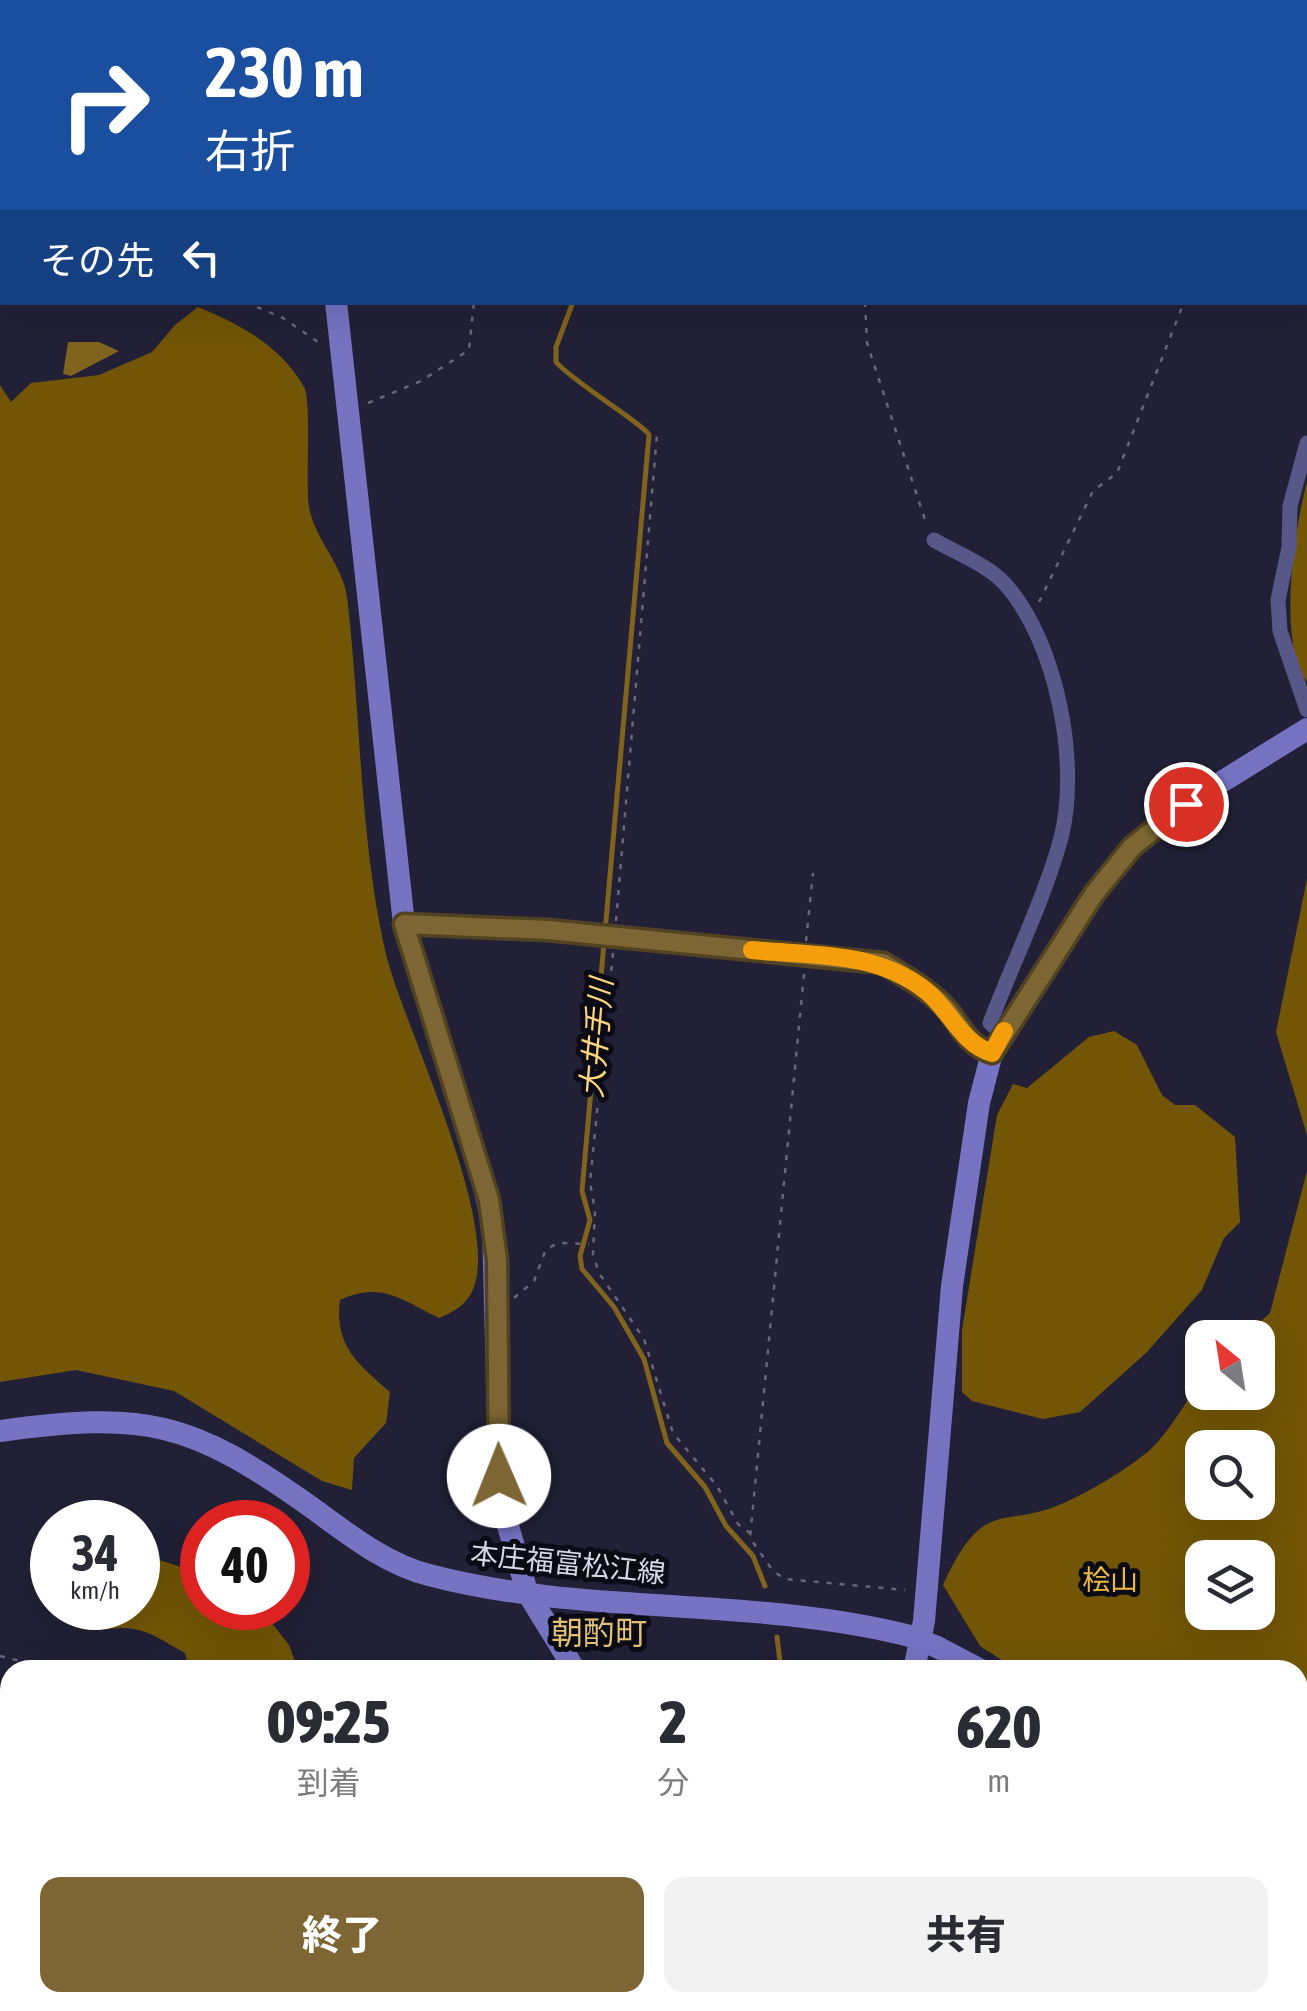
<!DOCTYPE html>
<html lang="ja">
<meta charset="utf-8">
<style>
body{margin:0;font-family:"Asap Condensed","Noto Sans JP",sans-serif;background:#f2f2f3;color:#2b2b33;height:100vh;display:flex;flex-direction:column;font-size:38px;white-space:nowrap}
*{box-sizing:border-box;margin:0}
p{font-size:32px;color:#7c7c81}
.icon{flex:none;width:55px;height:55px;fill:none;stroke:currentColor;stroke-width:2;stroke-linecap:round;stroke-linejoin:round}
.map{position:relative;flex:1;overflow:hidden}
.sheet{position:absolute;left:0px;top:1660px;width:1308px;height:352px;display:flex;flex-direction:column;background:#fff;border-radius:30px 30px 0 0;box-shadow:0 10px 40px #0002}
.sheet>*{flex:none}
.banner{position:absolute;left:0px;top:0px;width:1308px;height:305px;box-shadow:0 10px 40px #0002;background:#1a4fa0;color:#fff;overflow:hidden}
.needle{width:65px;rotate:330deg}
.buttons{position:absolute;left:1185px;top:1320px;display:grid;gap:20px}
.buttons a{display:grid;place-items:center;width:90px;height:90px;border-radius:20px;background:#fff;box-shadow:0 10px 40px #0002;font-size:50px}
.speed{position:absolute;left:30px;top:1500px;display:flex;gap:20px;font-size:50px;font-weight:700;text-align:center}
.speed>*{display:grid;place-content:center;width:130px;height:130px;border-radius:50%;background:#fff;box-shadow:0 10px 40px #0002;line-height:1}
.speed small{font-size:25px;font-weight:400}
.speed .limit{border:15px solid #d22;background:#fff;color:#111}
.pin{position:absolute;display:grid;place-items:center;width:85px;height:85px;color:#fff;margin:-42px;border:5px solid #fff;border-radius:50%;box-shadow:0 2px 10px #0007}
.me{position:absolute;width:110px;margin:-55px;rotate:359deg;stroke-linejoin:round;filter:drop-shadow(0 0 8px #0008)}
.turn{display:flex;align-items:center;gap:35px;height:210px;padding:0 40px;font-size:45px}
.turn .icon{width:130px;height:130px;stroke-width:2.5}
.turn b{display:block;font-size:70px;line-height:85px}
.then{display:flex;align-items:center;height:95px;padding:0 40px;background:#0003;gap:20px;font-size:38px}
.eta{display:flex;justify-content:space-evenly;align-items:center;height:170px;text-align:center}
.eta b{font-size:60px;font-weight:800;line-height:70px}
.button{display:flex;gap:20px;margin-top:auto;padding:20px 40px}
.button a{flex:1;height:115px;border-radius:20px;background:#7d6633;color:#fff;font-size:40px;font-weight:800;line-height:115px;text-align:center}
.button a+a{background:#f2f2f3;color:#2b2b33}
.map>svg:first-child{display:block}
</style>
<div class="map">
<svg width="1307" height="2011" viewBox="0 0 1307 2011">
<rect width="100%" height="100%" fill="#212036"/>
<g fill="#725606" fill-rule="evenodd">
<path d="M0,0H274V2H2V206Z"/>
<path d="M1263,0H1307L1305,162V2Z"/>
<path d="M198,307C241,325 280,345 304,387C312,401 305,483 309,507C314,538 343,565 347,597C361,714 359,834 385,950C400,1020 510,1237 469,1297C461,1308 451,1313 439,1318C401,1300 382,1281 340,1300C334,1346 358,1364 390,1392L386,1423L354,1458L352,1490L322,1481L174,1391L76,1370L0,1382V385L11,402L31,383L99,375L152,352L175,325Z"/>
<path d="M1307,482V682C1277,642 1294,530 1307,482Z"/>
<path d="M1307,879V1135L1276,1032Z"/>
<path d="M1114,1031L1137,1045L1162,1095L1175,1105H1195L1235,1137L1240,1222L1224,1238L1202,1290L1146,1353L1080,1412L1043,1419L972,1401L962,1392V1330L997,1115L1013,1084L1027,1088L1089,1037Z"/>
<path d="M1307,1171V1914L1298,1900V1670H1017L980,1646L943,1585C987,1489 1004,1535 1074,1498C1099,1486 1132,1466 1152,1448C1171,1429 1186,1401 1202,1380V1392H1258V1338L1243,1337L1270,1313ZM1202,1448H1258V1502H1202ZM1202,1558H1258V1612H1202Z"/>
<path d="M138,1553L202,1574V1608H260L289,1645L298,1670H189L185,1653C164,1642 151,1630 126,1628C105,1627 81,1637 64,1619L65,1608H138Z"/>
<path d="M1294,2003L1298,2011H817L816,2003Z"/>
</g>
<path fill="#80631c" d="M68,342H99L119,351L71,376L63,374Z"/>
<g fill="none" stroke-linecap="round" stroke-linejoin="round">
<g stroke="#80631c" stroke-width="5">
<path d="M568,2L570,0"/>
<path d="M573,302L556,347V362C573,382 645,425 649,435L582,1191L590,1220L580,1256L582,1269L614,1307L644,1359L667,1443L705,1487L726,1526L753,1556L765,1586"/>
<path d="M777,1637L781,1670"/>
</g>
<path stroke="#80631c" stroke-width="30" d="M696,2011L699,2002"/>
<g stroke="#67677a" stroke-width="2.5" stroke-dasharray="5 8" stroke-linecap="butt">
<path d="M848,0V2"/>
<path d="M1239,0L1240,2"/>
<path d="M541,2L543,0"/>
<path d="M0,231L2,234"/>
<path d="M0,264L2,261"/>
<path d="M245,302L283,318L318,342"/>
<path d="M865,302L867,343L927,526"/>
<path d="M368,403L421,381L469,350L474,302"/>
<path d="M1039,602L1093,491L1117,473L1184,302"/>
<path d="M616,921L657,434"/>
<path d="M806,941L813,873"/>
<path d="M613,953L590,1182L595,1211L593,1255L599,1273L644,1339L673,1433L717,1486L738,1524L750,1533"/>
<path d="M804,974L750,1538L773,1571L785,1579L905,1590"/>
<path d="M514,1298L534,1281L546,1249L559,1243L589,1244"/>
<path d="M0,1656L56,1670"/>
<path d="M0,1735L10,1731"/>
<path d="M73,2002L77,2011"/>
<path d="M166,2002L178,2011"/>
</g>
<g stroke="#585789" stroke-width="15">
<path d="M1307,443L1290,506L1289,547L1278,600L1280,631L1307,710"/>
<path d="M934,540C956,553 988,565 1005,584C1057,642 1080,763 1061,838C1044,900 1013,962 990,1023L1002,1034"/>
<path d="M404,924L431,922L548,930L883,963C904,976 925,988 942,1005C961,1023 964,1044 992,1053"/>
<path d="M464,2002L476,2011"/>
<path d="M426,2011L433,2002"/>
<path d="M633,2011L640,2002"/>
</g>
<g stroke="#7673c3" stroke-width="22">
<path d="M307,0V2"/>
<path d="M336,302L404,924L480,1170L493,1225L500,1498L527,1592L575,1670"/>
<path d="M0,1431C147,1411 190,1421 311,1507C347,1533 385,1564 429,1575C585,1616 752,1596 910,1636"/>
<path d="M937,1647L981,1670"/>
<path d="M914,1670L924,1621L952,1286L979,1103L992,1053L1094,894L1132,847L1186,804L1307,729"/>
<path d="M1298,1956L1307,1973"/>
<path d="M784,2002L786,2011"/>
</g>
<path stroke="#7673c3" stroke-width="22" d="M910,1636L937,1647"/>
</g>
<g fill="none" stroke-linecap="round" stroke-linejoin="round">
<g stroke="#514221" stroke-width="25">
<path id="route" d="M499,1476L497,1260L489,1200L404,924L548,930L883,963C904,976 925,987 942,1004C961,1023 964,1044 992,1053L1094,894L1132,847L1186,804"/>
</g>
<use href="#route" stroke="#7d6633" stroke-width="18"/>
<path stroke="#f59e0b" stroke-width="18" d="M752,950C814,956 875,951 925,990C951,1010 960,1043 992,1053L1004,1031"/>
</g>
<g text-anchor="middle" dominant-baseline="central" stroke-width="10" stroke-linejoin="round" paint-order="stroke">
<g font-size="28" fill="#d7d8e7" stroke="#0b0b15">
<text transform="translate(568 1563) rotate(6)">本庄福富松江線</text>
</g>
<g font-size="28" fill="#edba3d" stroke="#0b0b15">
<text x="1110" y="1580">桧山</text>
</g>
<g font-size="30" font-style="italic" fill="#ffd67c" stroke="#0b0b15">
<text transform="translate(596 1038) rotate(-85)">大井手川</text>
</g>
<g font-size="32" fill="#e2c076" stroke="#0b0b15">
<text x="599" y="1632">朝酌町</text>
</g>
</g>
</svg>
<div class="buttons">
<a><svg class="needle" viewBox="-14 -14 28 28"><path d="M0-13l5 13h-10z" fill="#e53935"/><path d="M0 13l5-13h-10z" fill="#7c7c81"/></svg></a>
<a><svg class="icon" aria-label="search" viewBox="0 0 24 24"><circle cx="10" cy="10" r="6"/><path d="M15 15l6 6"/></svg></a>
<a><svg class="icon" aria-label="layers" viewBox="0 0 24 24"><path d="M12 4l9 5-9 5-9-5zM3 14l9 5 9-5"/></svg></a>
</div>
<div class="speed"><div>34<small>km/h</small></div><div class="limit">40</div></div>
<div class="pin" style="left:1186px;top:804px;background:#d93025"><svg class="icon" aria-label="arrive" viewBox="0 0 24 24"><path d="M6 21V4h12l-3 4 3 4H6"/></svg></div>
<svg class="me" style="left:499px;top:1476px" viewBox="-20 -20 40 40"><circle r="19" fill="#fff"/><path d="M0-13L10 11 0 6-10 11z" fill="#7d6633"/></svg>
<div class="banner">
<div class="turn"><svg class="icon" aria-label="right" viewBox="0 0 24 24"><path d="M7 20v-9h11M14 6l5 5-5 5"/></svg><div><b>230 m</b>右折</div></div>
<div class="then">その先<svg class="icon" aria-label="left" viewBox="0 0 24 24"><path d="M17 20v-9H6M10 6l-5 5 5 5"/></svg></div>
</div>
<section class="sheet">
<div class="eta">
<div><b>09:25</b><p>到着</p></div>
<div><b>2</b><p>分</p></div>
<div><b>620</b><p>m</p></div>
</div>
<div class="button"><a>終了</a><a>共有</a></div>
</section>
</div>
